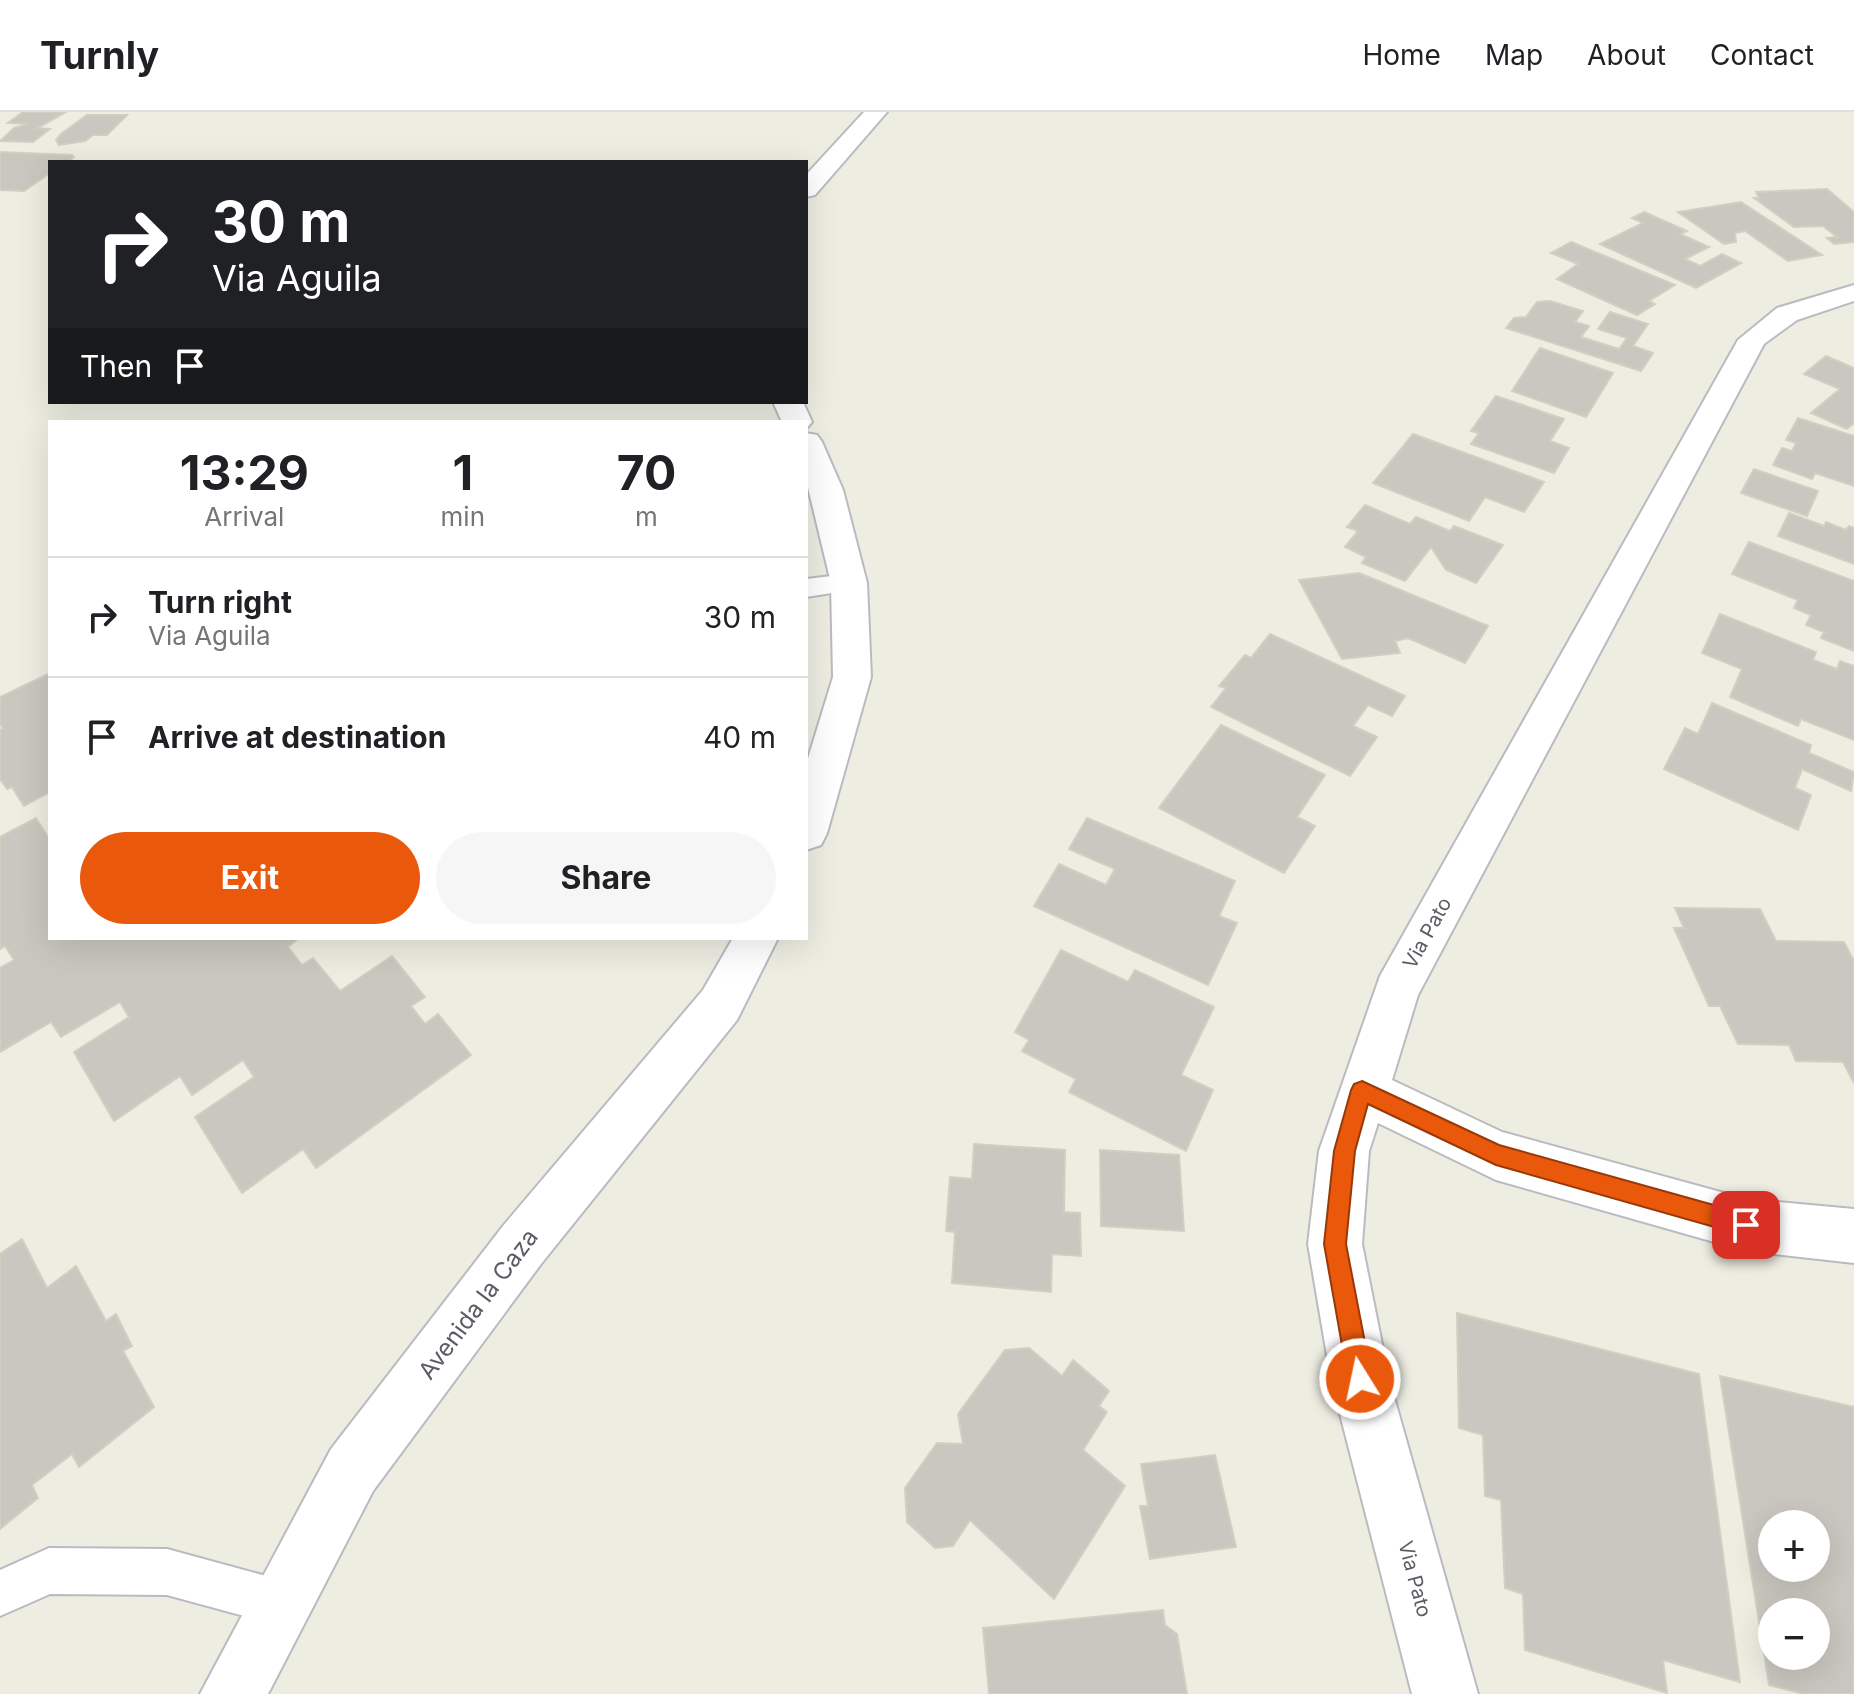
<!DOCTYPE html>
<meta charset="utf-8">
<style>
body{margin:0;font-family:Inter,sans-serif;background:#f6f6f6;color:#202124;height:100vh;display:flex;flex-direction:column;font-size:30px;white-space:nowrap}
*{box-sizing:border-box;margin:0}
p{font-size:26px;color:#757577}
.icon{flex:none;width:44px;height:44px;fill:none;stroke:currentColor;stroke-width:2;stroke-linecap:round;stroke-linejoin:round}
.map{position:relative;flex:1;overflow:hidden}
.panel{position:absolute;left:48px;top:308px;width:760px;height:520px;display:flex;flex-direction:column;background:#fff;border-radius:0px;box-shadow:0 8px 32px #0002}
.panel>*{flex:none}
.hud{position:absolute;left:48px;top:48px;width:760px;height:244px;border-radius:0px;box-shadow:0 8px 32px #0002;background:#202124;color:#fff;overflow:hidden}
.fabs{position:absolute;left:1758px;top:1398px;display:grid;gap:16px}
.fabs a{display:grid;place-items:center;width:72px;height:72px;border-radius:50%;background:#fff;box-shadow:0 8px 32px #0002;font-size:40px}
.pin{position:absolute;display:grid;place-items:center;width:68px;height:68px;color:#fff;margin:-34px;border-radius:16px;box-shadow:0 4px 12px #0006}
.me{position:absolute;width:88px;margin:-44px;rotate:350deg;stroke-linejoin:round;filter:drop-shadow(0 0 6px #0008)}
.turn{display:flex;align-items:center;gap:28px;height:168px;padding:0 32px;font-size:36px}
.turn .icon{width:104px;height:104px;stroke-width:2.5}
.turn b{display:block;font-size:56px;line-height:68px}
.then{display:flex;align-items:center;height:76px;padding:0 32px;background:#0003;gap:16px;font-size:30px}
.eta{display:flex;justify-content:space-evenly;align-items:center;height:136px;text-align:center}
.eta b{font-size:48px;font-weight:700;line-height:56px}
.action{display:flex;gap:16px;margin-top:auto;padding:16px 32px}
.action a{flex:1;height:92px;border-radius:48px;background:#ea580c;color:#fff;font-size:32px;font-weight:700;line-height:92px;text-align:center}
.action a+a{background:#f6f6f6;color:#202124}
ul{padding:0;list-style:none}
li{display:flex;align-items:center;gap:24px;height:120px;padding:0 32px;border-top:2px solid #e0e0e0}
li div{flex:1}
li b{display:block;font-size:30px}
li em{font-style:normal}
header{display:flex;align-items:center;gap:48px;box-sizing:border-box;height:112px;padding:0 40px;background:#fff;border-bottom:2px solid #e0e0e0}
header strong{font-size:38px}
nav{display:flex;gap:44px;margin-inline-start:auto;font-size:28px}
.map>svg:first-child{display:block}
</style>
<header>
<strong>Turnly</strong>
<nav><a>Home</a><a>Map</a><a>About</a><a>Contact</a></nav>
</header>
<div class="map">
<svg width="1854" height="1582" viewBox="0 0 1854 1582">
<rect width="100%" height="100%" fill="#eeede2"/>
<g fill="#c9c7bf" stroke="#d3cfc0" stroke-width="2" fill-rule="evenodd">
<path d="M23,0H66L38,16L50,17L33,30L0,29L14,16L28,12L8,11Z"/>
<path d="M87,3H127L107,23H93L85,29L59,33L56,28L61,22Z"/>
<path d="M0,40L72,43L74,45L68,50H50V61L24,79L0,78Z"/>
<path d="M1827,77L1854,100V130L1834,132L1827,126L1837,125L1823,114L1794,115L1754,86H1759L1756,80Z"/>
<path d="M1741,90L1822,143L1788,149L1745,119L1735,121L1736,130L1724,132L1678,100Z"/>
<path d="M1644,100L1687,119L1680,122L1709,135L1685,147L1700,154L1722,142L1741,151L1696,176L1600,132L1643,111L1632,106Z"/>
<path d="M1571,130L1675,173L1649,189L1655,192L1637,203L1557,167L1578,152L1551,141Z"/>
<path d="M1550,189L1583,199L1575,210L1589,214L1581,225L1619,237L1627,226L1598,217L1610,200L1648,212L1633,234L1653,241L1641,259L1506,216L1514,206L1526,205L1537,190Z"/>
<path d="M1540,236L1613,261L1586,305L1512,279Z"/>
<path d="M1826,244L1854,256V311L1847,317L1811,301L1840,277L1804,262Z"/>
<path d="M1496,284L1564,307L1550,329L1569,336L1554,361L1471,332L1479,321L1471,319Z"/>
<path d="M1798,306L1854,324V374L1815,361L1812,367L1773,353L1782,336L1792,339L1796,331L1786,328Z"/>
<path d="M1413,322L1544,370L1524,400L1485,385L1469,409L1373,371Z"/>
<path d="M1754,357L1818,379L1807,404L1741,381Z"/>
<path d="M1365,393L1410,412L1416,405L1450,419L1454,414L1503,433L1476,471L1446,458L1431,435L1405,469L1362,451L1366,445L1345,435L1358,419L1347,415Z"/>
<path d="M1789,401L1824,414L1826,410L1846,418L1849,414L1854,416V452L1778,424Z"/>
<path d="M1749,430L1854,469V539L1821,526L1824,520L1806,513L1811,503L1794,496L1798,488L1732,462Z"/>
<path d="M1359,461L1488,514L1465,551L1408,526L1395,529L1400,541L1342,547L1299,468Z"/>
<path d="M1720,502L1816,540L1813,548L1837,557L1840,549L1854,554V628L1801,607L1798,614L1730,585L1742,557L1702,541Z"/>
<path d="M1270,522L1405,584L1392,604L1368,593L1353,614L1377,625L1350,664L1211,595L1226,576L1219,574L1245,543L1251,546Z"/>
<path d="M50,561V680L24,694L12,675L7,677L0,667V618L3,617L0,612V585Z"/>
<path d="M1712,591L1811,633L1809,641L1854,660L1851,679L1802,657L1795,676L1811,683L1798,718L1664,657L1685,616L1698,622Z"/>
<path d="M1221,613L1325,663L1297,705L1315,714L1284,761L1159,696Z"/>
<path d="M36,706L50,728V826H299L288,835L302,853L313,846L340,879L392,844L425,885L411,894L425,912L438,902L471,943L316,1056L303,1037L242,1081L195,1005L254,965L243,948L192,983L180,964L114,1009L74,940L129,905L120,890L61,925L51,910L0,940V856L14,848L5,834L0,837V725Z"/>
<path d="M1087,706L1235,769L1219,804L1237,811L1208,873L1034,794L1059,752L1106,773L1115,757L1069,737Z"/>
<path d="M1675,796L1760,797L1776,829L1844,830L1854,849V971L1843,950L1796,949L1789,933L1738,932L1720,894H1709L1674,816H1684Z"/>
<path d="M1061,838L1128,870L1135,858L1214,895L1181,963L1213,978L1186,1039L1069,980L1076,967L1022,939L1029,928L1015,920Z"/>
<path d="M974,1032L1065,1038L1064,1100L1080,1101L1081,1144L1052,1142L1051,1180L952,1171L955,1120L946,1119L950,1065L972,1067Z"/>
<path d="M1100,1038L1179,1043L1184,1119L1101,1114Z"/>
<path d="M22,1127L47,1176L76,1154L106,1209L116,1202L132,1234L123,1239L154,1295L79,1355L72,1342L32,1373L38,1386L0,1417V1142Z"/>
<path d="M1457,1201L1699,1262L1740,1570L1663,1548L1667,1581L1525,1538L1523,1482L1505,1476L1501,1388L1485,1384L1483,1323L1459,1316Z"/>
<path d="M1029,1236L1062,1264L1073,1248L1109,1279L1099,1294L1107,1300L1083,1338L1125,1374L1054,1487L970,1408L953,1434L935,1436L907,1410L905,1376L937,1331L963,1332L958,1302L1005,1238Z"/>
<path d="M1720,1264L1854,1295V1582H1804L1769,1573ZM1772,1412H1816V1456H1772ZM1772,1500H1816V1544H1772Z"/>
<path d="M1215,1343L1236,1435L1150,1447L1140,1394H1148L1141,1352Z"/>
<path d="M1163,1498L1165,1513L1177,1522L1187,1582H989L983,1516Z"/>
</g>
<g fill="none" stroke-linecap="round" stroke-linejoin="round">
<g stroke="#babbc1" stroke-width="4">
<g id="service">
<path d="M849,462L858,465L862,471L858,477L806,485V467Z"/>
<path d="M49,1436L167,1437L281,1468L297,1475L304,1491L297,1507L281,1514L167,1483L50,1482L0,1504V1458Z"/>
</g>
</g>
<g stroke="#babbc1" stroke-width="4">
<g id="minor">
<path d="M864,0H887L815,83L806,85V63Z"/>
<path d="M1854,173V189L1797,208L1764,232L1418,883L1392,968L1502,1020L1746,1087L1854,1097V1151L1746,1139L1496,1068L1378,1011L1369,1039L1362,1132L1389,1267L1478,1582H1412L1331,1267L1308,1132L1319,1039L1380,864L1738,228L1777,196Z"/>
<path d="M773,290H803L812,310L806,317V310H782Z"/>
<path d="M806,321L817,323L822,330L843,378L867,471L871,565L827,721L821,733L806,738V653L833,565L831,471L806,367Z"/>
<path d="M733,826H778L737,908L541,1152L373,1379L268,1582H200L331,1337L503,1114L703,878Z"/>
</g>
</g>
<use href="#service" fill="#fff" fill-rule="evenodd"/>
<use href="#minor" fill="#fff" fill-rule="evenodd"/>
</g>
<path fill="#ea580c" stroke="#983908" stroke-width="2" d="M1362,969L1499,1033L1746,1102L1754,1106L1757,1113L1754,1121L1746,1124L1496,1053L1368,992L1355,1039L1346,1132L1372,1267L1369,1275L1360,1279L1352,1275L1348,1267L1324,1132L1334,1039L1351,978L1354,972Z"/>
<g text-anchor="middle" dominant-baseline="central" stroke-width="6" stroke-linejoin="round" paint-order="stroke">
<g font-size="20" fill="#5a5d63" stroke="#fff">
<text transform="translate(1427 821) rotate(-61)">Via Pato</text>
<text transform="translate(1415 1467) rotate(75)">Via Pato</text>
</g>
<g font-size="24" fill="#5a5d63" stroke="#fff">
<text transform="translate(478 1192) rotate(-53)">Avenida la Caza</text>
</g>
</g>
</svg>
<div class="fabs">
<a>+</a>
<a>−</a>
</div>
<div class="pin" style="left:1746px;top:1113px;background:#d93025"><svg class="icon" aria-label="arrive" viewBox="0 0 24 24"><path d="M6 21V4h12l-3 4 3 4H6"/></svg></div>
<svg class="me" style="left:1360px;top:1267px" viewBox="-20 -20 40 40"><circle r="17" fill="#ea580c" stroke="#fff" stroke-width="3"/><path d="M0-11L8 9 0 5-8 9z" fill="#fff"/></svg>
<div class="hud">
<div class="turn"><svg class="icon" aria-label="right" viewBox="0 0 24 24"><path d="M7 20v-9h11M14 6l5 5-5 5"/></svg><div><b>30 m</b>Via Aguila</div></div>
<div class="then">Then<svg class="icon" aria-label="arrive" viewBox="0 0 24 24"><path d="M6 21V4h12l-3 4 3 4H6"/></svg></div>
</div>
<section class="panel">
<div class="eta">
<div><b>13:29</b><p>Arrival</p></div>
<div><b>1</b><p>min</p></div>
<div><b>70</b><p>m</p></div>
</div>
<ul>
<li><svg class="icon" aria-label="right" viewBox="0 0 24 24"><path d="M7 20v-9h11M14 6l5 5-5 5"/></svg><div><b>Turn right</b><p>Via Aguila</p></div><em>30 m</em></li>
<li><svg class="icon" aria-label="arrive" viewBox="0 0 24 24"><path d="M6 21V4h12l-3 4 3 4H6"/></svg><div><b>Arrive at destination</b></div><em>40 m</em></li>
</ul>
<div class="action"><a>Exit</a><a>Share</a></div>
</section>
</div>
